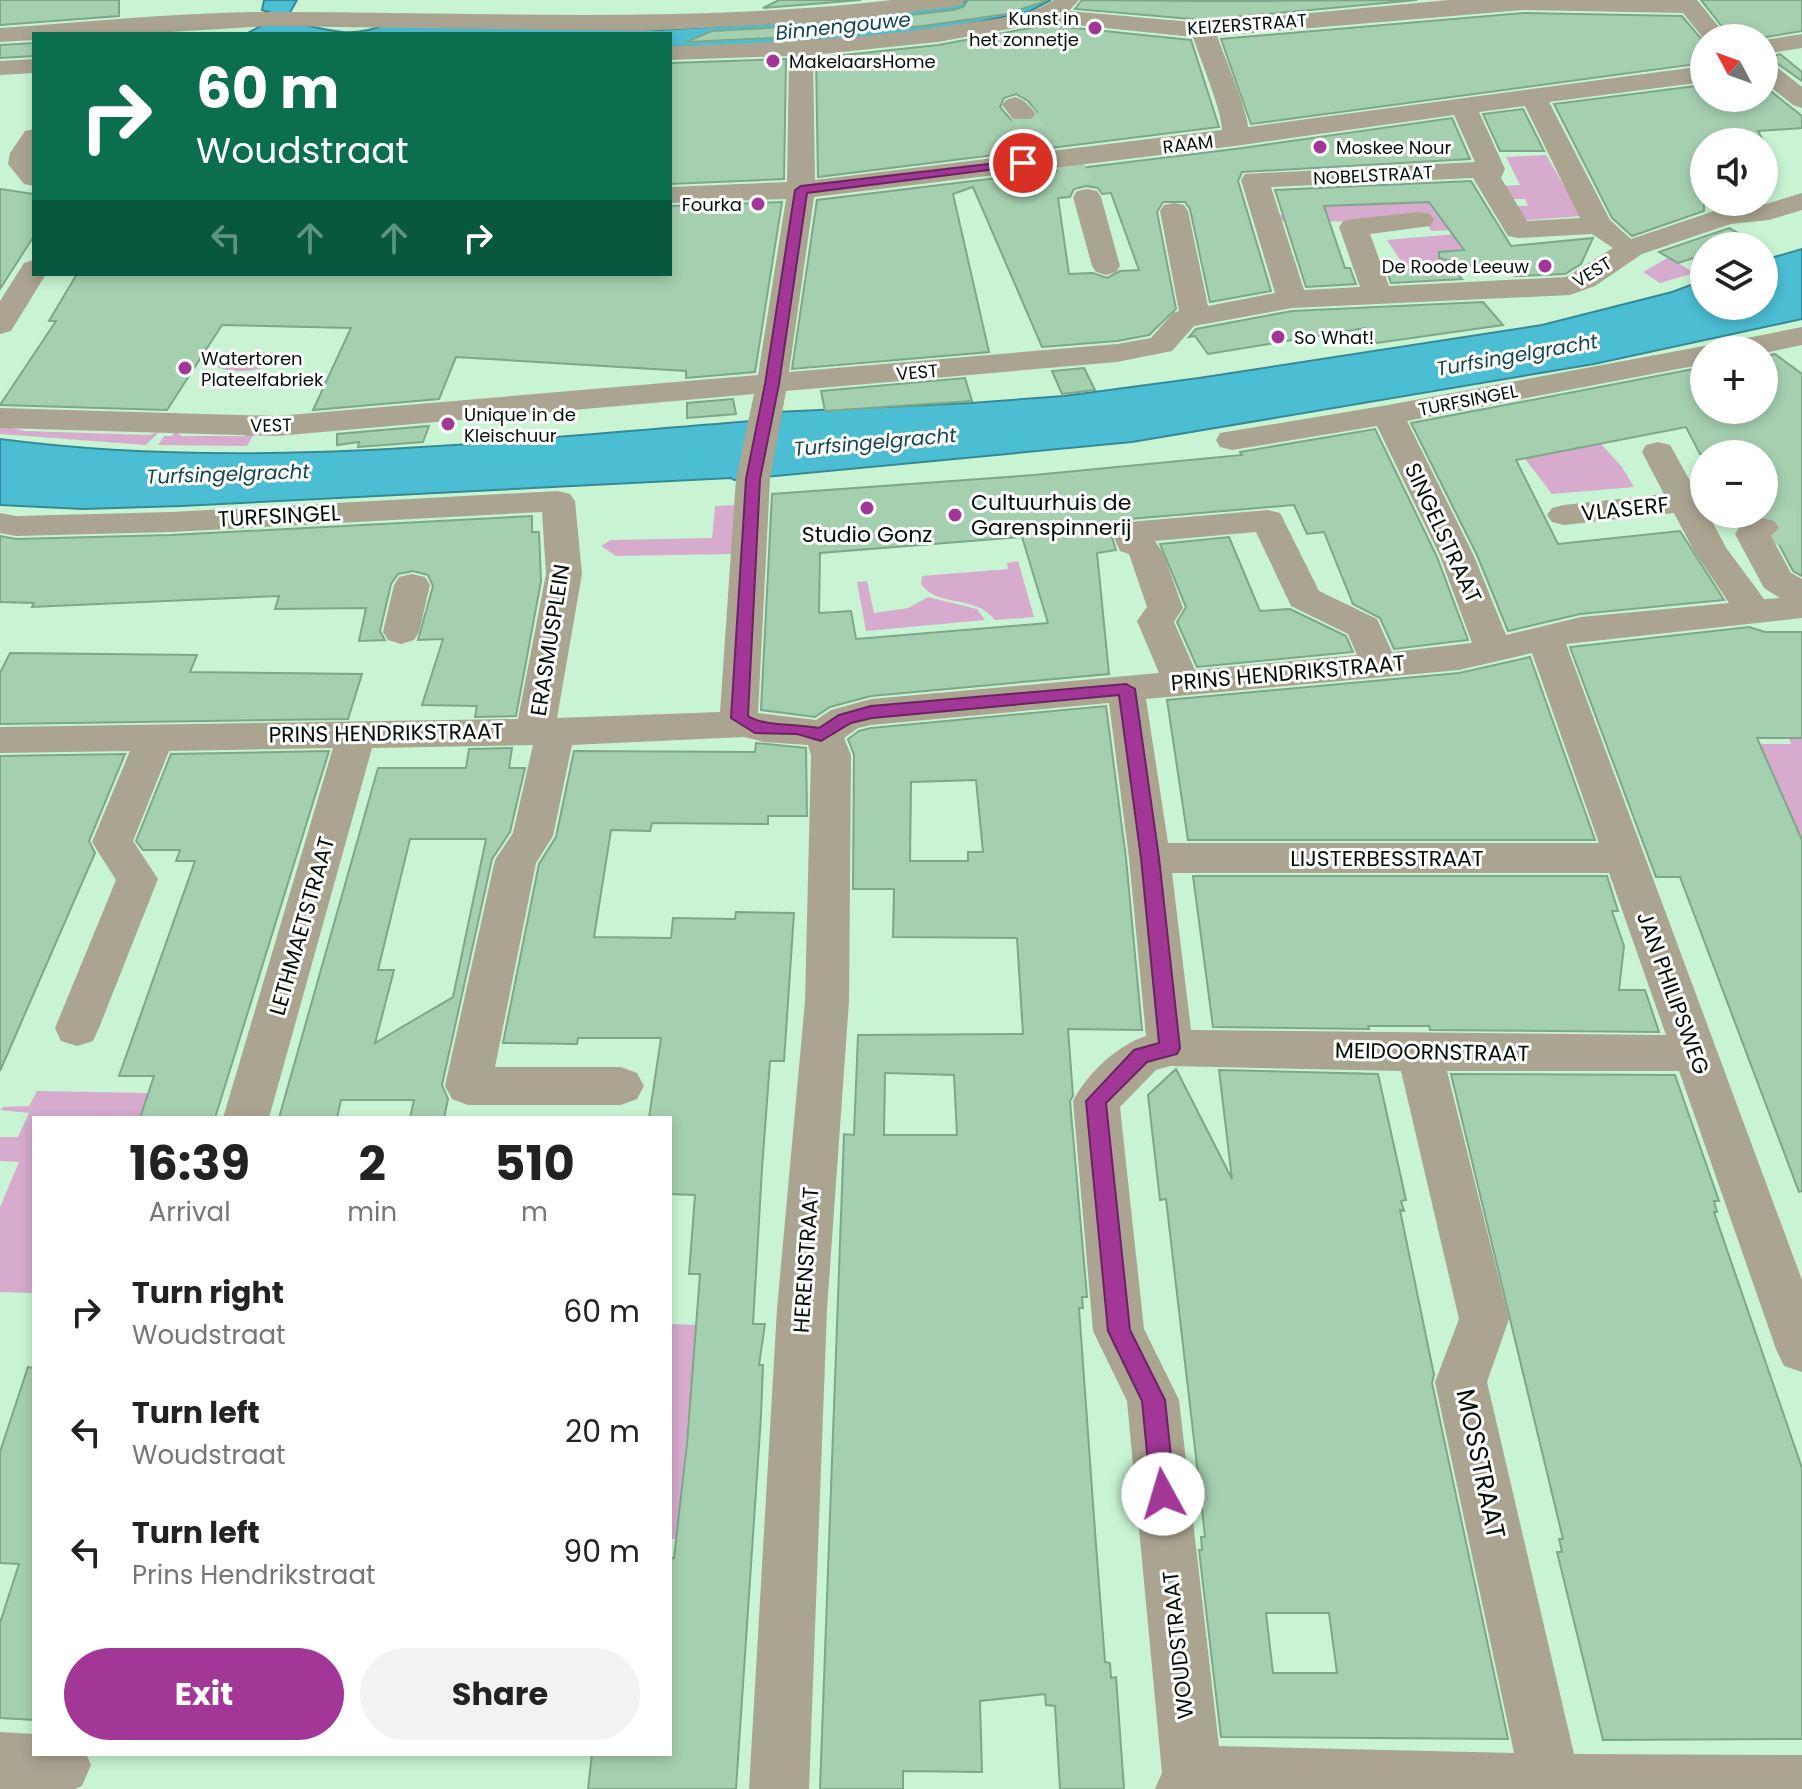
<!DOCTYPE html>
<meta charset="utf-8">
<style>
body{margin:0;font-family:Poppins,sans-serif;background:#f2f2f2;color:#222;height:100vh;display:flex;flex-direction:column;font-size:30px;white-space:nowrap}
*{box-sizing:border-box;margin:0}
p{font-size:26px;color:#767676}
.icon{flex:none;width:44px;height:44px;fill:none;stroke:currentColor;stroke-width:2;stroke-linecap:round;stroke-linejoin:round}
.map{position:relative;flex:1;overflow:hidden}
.details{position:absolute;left:32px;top:1116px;width:640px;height:640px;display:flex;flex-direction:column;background:#fff;border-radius:0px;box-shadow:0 4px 12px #0003}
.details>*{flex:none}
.top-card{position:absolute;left:32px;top:32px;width:640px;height:244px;border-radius:0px;box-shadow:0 4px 12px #0003;background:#0b6e4f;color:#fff;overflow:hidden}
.needle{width:52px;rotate:311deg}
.buttons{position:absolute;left:1690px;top:24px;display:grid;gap:16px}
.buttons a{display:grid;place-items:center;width:88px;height:88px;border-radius:50%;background:#fff;box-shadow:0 4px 12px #0003;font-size:40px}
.pin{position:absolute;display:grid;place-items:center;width:68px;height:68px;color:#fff;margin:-34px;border:4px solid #fff;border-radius:50%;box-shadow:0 2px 8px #0007}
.me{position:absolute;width:88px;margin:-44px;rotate:354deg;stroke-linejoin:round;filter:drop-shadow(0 0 6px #0008)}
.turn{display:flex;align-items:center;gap:28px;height:168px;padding:0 32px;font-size:36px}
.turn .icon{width:104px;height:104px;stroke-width:2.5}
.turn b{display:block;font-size:56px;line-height:68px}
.lanes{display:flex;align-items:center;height:76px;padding:0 32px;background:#0003;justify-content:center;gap:40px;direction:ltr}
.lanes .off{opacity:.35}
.eta{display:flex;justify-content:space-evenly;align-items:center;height:136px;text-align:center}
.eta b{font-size:48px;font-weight:700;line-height:56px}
.cta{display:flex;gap:16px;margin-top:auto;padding:16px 32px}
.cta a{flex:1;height:92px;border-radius:48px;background:#a33797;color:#fff;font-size:32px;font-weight:700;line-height:92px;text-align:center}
.cta a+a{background:#f2f2f2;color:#222}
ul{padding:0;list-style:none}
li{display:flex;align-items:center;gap:24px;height:120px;padding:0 32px}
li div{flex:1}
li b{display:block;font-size:30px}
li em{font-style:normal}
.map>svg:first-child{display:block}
</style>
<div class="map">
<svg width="1802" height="1789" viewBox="0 0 1802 1789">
<rect width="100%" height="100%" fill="#c8f4d3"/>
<g fill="#d6abce">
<path d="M1546,155L1582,216L1528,220L1521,219L1510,206H1528L1525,199H1512L1500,186L1520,185L1506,157Z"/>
<path d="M1433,188L1455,230L1431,231L1427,222L1280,221L1279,215L1297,214L1295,208L1411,202Z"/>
<path d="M1501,230L1511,244L1459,249L1467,262L1405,267L1387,240Z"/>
<path d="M1669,257L1694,273L1660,283L1643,272Z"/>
<path d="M253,352H273L281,358C267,371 235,375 217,367L220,361Z"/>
<path d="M0,425L25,431L150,435L162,429L146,445L0,434Z"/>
<path d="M256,430L247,446L158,445L164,436H172L175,431L182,436H244Z"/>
<path d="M1635,432L1639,436L1613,441L1608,436L1581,442L1586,447L1601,444L1622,467L1634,487L1552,494L1525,459L1518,460L1509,450Z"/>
<path d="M736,505L732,554L616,556L601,546L611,540L712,538L715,506Z"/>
<path d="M1018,561L1034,617L995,620C975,594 937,608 921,584L922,576L1008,569L1007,563Z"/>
<path d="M867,581L874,613L908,608L928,597L977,609L985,620L866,631L857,582Z"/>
<path d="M1750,631L1776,632L1802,685V840L1758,776L1774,775L1766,757H1755L1733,744H1791L1789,738H1800Z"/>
<path d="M37,1091L149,1093L140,1118H34V1293L0,1292V1207L19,1162L0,1161V1137H18L29,1113L0,1110L3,1107L29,1106Z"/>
<path d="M670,1324L697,1325L677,1539H670Z"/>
</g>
<g fill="#4cbed4" stroke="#368a96" stroke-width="2">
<path d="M264,0H297L285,21C324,28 346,40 385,25L660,30L772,23L977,0H1051L1028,12L953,27L821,43L670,47V34H246L261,26L272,13L262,10Z"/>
<path d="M1802,249V319L1594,364L1132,442L734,480L731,478L182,506L83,509L0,505V439C250,472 503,440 753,421L776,412L971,403L1064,396L1199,378L1542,325L1672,292L1704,280V306H1764V260Z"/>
</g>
<g fill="#a5d0b0" stroke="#7da788" stroke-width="2" fill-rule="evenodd">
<path d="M0,0H119V16L0,25Z"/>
<path d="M779,0H861L763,8Z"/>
<path d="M968,0H1048L1007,14L923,26L815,36L686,42L712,31L824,25L953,10L963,7Z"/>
<path d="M1082,0L1204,1L1417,0L1203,20L1075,9Z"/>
<path d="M1701,0H1802V31L1760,38H1731Z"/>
<path d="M1523,13L1682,16L1704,42V63L1251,124L1221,39Z"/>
<path d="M1046,25L1191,40L1219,127L818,177L816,58L938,45ZM1016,94L1028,101L1037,112L1033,121L1013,122L1000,107L1004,98Z"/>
<path d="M34,43V56L0,58V45Z"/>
<path d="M1780,54L1802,72V81L1775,62L1764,59Z"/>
<path d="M786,59L784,179L670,184V63Z"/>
<path d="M1704,85V98H1764V86L1802,116V128L1758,131L1764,142H1704V211L1632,236L1612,218L1554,104Z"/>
<path d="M1523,109L1544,151H1500L1483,114Z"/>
<path d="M1452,118L1470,159L1242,172L1238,181L1271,291L1210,302L1190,209L1185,202H1163L1157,212L1176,309L1149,335L1117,341L1042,347L973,187L953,194L989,352L792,369L817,200L1235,149ZM1086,186L1098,188L1102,194L1111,193L1139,270L1120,271L1107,278L1093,273L1069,274L1058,198L1070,197L1074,189Z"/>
<path d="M1471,181L1511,246L1593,238L1581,264L1565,274L1517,276L1439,258V252L1464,250L1429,202L1324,206L1345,268H1350L1356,284L1306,287L1275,190Z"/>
<path d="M0,189L34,194V236L0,289Z"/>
<path d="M782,202L755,372L686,378V371L456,357L439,399L313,410L351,328L222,325L167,410L0,405L56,321H49L77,274H670V206Z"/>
<path d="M1729,228L1742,235L1714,246H1704V255L1678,263L1659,252Z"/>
<path d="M1450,266L1462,279L1391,283L1387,271Z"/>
<path d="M1483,302L1503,325L1377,343L1365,328L1208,354L1195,336L1189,337L1196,329L1292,311Z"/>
<path d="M1775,354L1802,374V576L1793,571L1775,537L1781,526L1775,518L1764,515V454H1700L1686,427L1516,460L1558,544L1680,531L1724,600L1580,614L1508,631L1477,555L1411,423L1704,367V410H1764V356Z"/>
<path d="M1084,368L1095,390L1062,394L1052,371Z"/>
<path d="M965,378L972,401L825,411L821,391Z"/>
<path d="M733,399L736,414L687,418V403Z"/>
<path d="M429,426L423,442L358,447L359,442L337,445V434Z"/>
<path d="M1375,429L1437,557L1468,640L1394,649L1380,618L1353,604L1324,532L1307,534L1294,505L1129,519L1116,523L1110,531L1116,550L1097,553L1109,674L871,696L830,707L815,717L761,710L772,494L1034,475L1242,455L1240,452ZM1022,537L1048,623L856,639L851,611L819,613L820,553Z"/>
<path d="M532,516V532H539L541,581L516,716L475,717L477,706L422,705L443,639L418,640L433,586L428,575L413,571L398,574L391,584L380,631L385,640L359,641L366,608L275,609L279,596L32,607L34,603L0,602V536L16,539L171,535Z"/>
<path d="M1229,537L1260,611L1290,609L1346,636L1353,652L1197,667L1177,622L1186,607L1160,544Z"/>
<path d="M1749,627L1765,632H1802V738H1757L1802,840V1191L1799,1192L1680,877H1656L1570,647Z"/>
<path d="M10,653L197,655L190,672L362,674L348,719L0,724V673Z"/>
<path d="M1530,657L1595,840H1188L1167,700L1459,673Z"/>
<path d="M1106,706L1126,858L1142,1030L1068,1029L1073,1096L1070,1101L1087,1297H1082L1083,1308H1079L1096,1545L1105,1662L1110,1663L1111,1678L1116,1677L1124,1789H1060L1055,1706L1046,1705L1045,1694L980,1701L982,1772L903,1771V1789H820L844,1134L854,1135L858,1035L1023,1034L1017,938L893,937L894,889H853L854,755L848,739L859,731L871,728ZM976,780L983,852H968V861H910L911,782ZM885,1073L954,1075L957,1135H884Z"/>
<path d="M756,743L806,748L807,816H768V824L652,823L650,831L611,830L594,937L671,938L673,918L735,919L736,912L794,913L784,1061H770L762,1169L753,1324H765L759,1365H763L761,1416L736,1789H588L592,1754H670V1558H674L687,1443L700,1274H689L695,1195L670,1194V1118H649L661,1038H578L577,1044L503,1043L539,864L556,837L574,751L755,752Z"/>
<path d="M512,748L509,768H525L510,832L492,859L442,1085L448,1099L444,1118H410L414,1100H341L337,1118H279L378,768H466L469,749ZM410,839H486L453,997L375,1043L394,970H378Z"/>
<path d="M329,751L215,1118H140L154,1076H119L195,861H176L180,850H143L136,841L171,754Z"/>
<path d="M125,754L89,841L95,853L0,1071V756Z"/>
<path d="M1193,876H1607L1618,911H1612L1624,946L1619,990H1645L1659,1032L1430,1030L1429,1026H1368L1369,1029L1213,1027Z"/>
<path d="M1176,1069L1232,1179L1219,1070L1378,1074L1406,1200L1401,1201L1404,1211L1400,1210L1434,1375L1432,1383L1508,1739L1221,1737L1199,1550H1202L1201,1537H1205L1201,1500L1166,1199L1160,1200L1148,1095ZM1266,1613H1329L1337,1673H1273Z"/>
<path d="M1451,1074L1675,1075L1719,1201H1714L1717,1212H1714L1802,1468V1739L1603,1740L1557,1552H1562L1559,1539H1563Z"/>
<path d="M28,1367L34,1368V1720L0,1718V1623L19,1564L0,1563V1452Z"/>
</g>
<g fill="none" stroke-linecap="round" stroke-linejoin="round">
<g stroke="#aad2b4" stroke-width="26" stroke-dasharray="26 13" stroke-linecap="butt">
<path d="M1022,114L1034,132"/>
<path d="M1068,162L1087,197"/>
</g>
<path stroke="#aad2b4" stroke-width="34" stroke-dasharray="34 17" stroke-linecap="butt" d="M1762,528L1802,527"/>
<g fill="#aba491" fill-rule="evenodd">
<path d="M892,0H965L961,5L953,7L824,22L641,31L269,26L138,34H34V40L0,42V28C90,22 182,12 273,12C480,12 686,24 892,0Z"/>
<path d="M1054,0H1079L1069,11L1203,23L1449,0H1697L1728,38L1704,39L1683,13L1523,10L1217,36C1224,55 1248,112 1248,127L1704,66V82L1549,102L1610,220L1631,239L1717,210L1766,204L1802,193V210L1769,220L1731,224L1642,254L1595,286L1570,295L1292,308L1194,326L1172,351L1117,362L786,391L770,479L758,713L816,720L831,710L871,699L1159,673L1137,621L1147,607L1129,554L1120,551L1112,533L1117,526L1129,522L1268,510L1280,513L1319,591L1377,619L1392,652L1472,643L1440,556L1377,426L1232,450L1220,447L1216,440L1220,433L1388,405L1704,346L1715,348L1704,350V364L1407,421L1474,556L1506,635L1581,617L1729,603L1694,551L1674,513L1564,525L1552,522L1547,515L1552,508L1564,505L1664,494L1642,452L1646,445L1658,442L1670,445L1674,452L1704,506V514H1708L1727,549L1764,599L1780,598L1764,588L1735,534L1742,523L1762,518L1774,521L1779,528L1771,536L1791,573L1802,579V618L1566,644L1802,1280V1372L1784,1366L1776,1349L1679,1071H1447L1509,1319L1487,1382L1574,1754L1802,1755V1789H1155L1162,1773L1127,1401L1093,1331L1073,1101C1087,1074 1117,1045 1146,1036L1129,858L1109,703L871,725L858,728L844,738L851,755L849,1001L827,1309L809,1789H749L777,1309L805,1001L811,755L808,745L764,742L744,737L572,745L553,836L536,863L495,1067H621L637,1073L644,1086L637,1099L621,1105H468L452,1099L445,1086L495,860L513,833L533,745L372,748L269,1118H223L333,748L169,751L133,841L158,879L99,1028L93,1041L77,1046L61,1041L55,1028L116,880L92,842L130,751L0,753V727L518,719L546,574L542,512L171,532L16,536L0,533V513L16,516L171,512L558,491L570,494L575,501L582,574L557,718L720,712L736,479L754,394L277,436L0,428V408L277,416L758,375L786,199L670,203V187L787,182L789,56L670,60V46C767,43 863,39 959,24C991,19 1026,18 1054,0ZM1046,22L1193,37C1200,59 1222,111 1222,130L815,180L813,55L938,42ZM1525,106L1580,218L1527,221L1501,178L1505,169L1479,112ZM1454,115L1475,162L1245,174L1241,180L1275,293L1208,306L1188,211L1184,205L1174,203L1164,205L1160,211L1179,311L1173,313L1151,338L1117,344L789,372L814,197L1235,146ZM1473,178L1508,236L1518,238L1592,234L1613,248L1566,277L1389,286L1370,234L1430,226L1434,220L1430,214L1420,212L1353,219L1343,221L1339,227L1360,287L1304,290L1271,187ZM1256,532L1291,606L1348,634L1357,655L1195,670L1174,622L1183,608L1163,553L1155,541ZM1532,653L1599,843H1168L1146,699L1459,670ZM1172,873H1609L1666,1035L1191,1030ZM1170,1066L1401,1071L1459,1319L1435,1382L1514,1753L1219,1746L1179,1400L1144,1329L1120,1107L1156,1070Z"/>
<path d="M1802,34V48L1764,54V40Z"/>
<path d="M34,59V73L0,75V61Z"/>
<path d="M1764,62L1773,64L1802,87V108L1793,105L1764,82Z"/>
<path d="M1015,97C1025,100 1029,105 1035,114L1031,119H1013L1002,105L1006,100Z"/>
<path d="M34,129V186L24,184L8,164L10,153L25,131Z"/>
<path d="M1087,189L1097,191L1101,197L1120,266L1116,272L1106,275L1096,272L1092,266L1073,197L1077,191Z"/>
<path d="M34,260V274H46L11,331L0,334V301L24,263Z"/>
<path d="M1802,327V345L1764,353V350H1718L1722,343Z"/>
<path d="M412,574L425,577L430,585L419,632L414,640L401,644L388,640L383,632L394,585L399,577Z"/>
<path d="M0,1732L34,1734V1754H86L91,1765L82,1786L75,1789H0Z"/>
</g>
</g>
<path fill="#a33797" stroke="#6a2462" stroke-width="2" d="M1023,160L1029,163L1027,165L807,193L779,384L760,479L748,716C765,727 797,723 819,728L839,715L871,706L1126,684L1135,689L1159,858L1180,1048L1177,1054L1147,1062L1106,1103L1130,1330L1165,1400L1175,1494L1171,1502L1163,1505L1154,1502L1151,1494L1142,1401L1108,1331L1086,1101L1134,1050L1159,1043L1141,858L1119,695L872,718L851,723L821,741L797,734L755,733L731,718L746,479L765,384L795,190L801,186Z"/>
<g fill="#a33797" stroke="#fff" stroke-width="3">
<circle cx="1095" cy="28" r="8"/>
<circle cx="773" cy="61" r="8"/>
<circle cx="1320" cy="147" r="8"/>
<circle cx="758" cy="204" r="8"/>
<circle cx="1545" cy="266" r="8"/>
<circle cx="1278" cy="337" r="8"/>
<circle cx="185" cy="368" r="8"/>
<circle cx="448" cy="424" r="8"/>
<circle cx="867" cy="508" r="8"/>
<circle cx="955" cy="515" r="8"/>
</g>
<g text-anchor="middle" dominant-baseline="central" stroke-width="6" stroke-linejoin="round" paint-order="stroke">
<g font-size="18" fill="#021006" stroke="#fff" text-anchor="start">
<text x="1079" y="18" text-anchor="end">Kunst in<tspan x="1079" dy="21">het zonnetje</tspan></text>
<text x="789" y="61">MakelaarsHome</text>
<text x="1336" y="147">Moskee Nour</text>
<text x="742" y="204" text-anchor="end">Fourka</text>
<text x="1529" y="266" text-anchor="end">De Roode Leeuw</text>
<text x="1294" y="337">So What!</text>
<text x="201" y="358">Watertoren<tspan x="201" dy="21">Plateelfabriek</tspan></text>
<text x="464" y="414">Unique in de<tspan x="464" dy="21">Kleischuur</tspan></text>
</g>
<g font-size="18" fill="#021006" stroke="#fff">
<text transform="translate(1247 24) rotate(-4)">KEIZERSTRAAT</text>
<text transform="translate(1188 144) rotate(-7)">RAAM</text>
<text transform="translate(1373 175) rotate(-3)">NOBELSTRAAT</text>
<text transform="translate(1592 272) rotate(-31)">VEST</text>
<text transform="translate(917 372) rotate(-5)">VEST</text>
<text transform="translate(1468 400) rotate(-11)">TURFSINGEL</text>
<text transform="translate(271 425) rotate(-1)">VEST</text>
</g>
<g font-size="20" font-style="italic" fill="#14464f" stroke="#fff">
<text transform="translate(843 26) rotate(-6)">Binnengouwe</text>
<text transform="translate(1517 355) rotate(-10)">Turfsingelgracht</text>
<text transform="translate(875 442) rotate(-5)">Turfsingelgracht</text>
<text transform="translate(228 474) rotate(-2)">Turfsingelgracht</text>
</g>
<g font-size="22" fill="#021006" stroke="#fff" text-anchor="start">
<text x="971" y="502">Cultuurhuis de<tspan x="971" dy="25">Garenspinnerij</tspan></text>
<text x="867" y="534" text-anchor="middle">Studio Gonz</text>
</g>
<g font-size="22" fill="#021006" stroke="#fff">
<text transform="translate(1625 509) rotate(-6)">VLASERF</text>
<text transform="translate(279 516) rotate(-3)">TURFSINGEL</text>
<text transform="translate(1443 533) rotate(65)">SINGELSTRAAT</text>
<text transform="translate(550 640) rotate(-81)">ERASMUSPLEIN</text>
<text transform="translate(1288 673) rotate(-5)">PRINS HENDRIKSTRAAT</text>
<text transform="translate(386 733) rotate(-1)">PRINS HENDRIKSTRAAT</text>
<text x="1387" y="858">LIJSTERBESSTRAAT</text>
<text transform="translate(302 926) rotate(-74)">LETHMAETSTRAAT</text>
<text transform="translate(1673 993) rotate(70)">JAN PHILIPSWEG</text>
<text transform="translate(1432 1052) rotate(1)">MEIDOORNSTRAAT</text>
<text transform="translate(806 1260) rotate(-86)">HERENSTRAAT</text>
<text transform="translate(1178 1645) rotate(-96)">WOUDSTRAAT</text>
</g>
<g font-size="26" fill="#021006" stroke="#fff">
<text transform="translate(1481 1464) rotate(78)">MOSSTRAAT</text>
</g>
</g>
</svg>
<div class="buttons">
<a><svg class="needle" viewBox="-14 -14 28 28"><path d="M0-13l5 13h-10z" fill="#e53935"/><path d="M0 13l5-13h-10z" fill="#767676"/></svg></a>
<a><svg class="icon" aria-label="sound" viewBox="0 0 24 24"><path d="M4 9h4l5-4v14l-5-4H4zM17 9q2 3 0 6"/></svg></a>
<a><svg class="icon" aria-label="layers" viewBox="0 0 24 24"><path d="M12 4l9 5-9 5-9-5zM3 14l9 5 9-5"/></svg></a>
<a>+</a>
<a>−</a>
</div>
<div class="pin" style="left:1023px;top:163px;background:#d93025"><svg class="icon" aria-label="arrive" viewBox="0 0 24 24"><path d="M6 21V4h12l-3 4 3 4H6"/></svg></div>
<svg class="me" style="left:1163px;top:1494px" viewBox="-20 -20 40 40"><circle r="19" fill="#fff"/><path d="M0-13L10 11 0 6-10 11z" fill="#a33797"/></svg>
<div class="top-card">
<div class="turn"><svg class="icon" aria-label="right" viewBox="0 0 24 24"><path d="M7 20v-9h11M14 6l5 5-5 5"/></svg><div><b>60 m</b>Woudstraat</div></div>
<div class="lanes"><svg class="icon off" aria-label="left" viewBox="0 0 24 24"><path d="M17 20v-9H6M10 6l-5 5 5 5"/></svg><svg class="icon off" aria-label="ahead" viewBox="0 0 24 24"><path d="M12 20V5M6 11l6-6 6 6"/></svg><svg class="icon off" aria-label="ahead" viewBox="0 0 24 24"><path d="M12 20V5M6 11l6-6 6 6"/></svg><svg class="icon" aria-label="right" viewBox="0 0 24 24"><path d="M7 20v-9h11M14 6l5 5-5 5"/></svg></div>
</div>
<section class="details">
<div class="eta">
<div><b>16:39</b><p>Arrival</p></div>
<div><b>2</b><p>min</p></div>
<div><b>510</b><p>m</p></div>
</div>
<ul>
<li><svg class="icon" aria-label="right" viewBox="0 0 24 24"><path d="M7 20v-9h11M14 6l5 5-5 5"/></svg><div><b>Turn right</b><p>Woudstraat</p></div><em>60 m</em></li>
<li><svg class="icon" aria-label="left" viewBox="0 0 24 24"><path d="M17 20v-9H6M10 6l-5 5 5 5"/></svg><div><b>Turn left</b><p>Woudstraat</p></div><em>20 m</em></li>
<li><svg class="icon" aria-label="left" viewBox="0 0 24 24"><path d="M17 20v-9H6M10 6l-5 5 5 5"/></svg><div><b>Turn left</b><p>Prins Hendrikstraat</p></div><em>90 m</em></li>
</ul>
<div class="cta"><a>Exit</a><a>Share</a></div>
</section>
</div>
